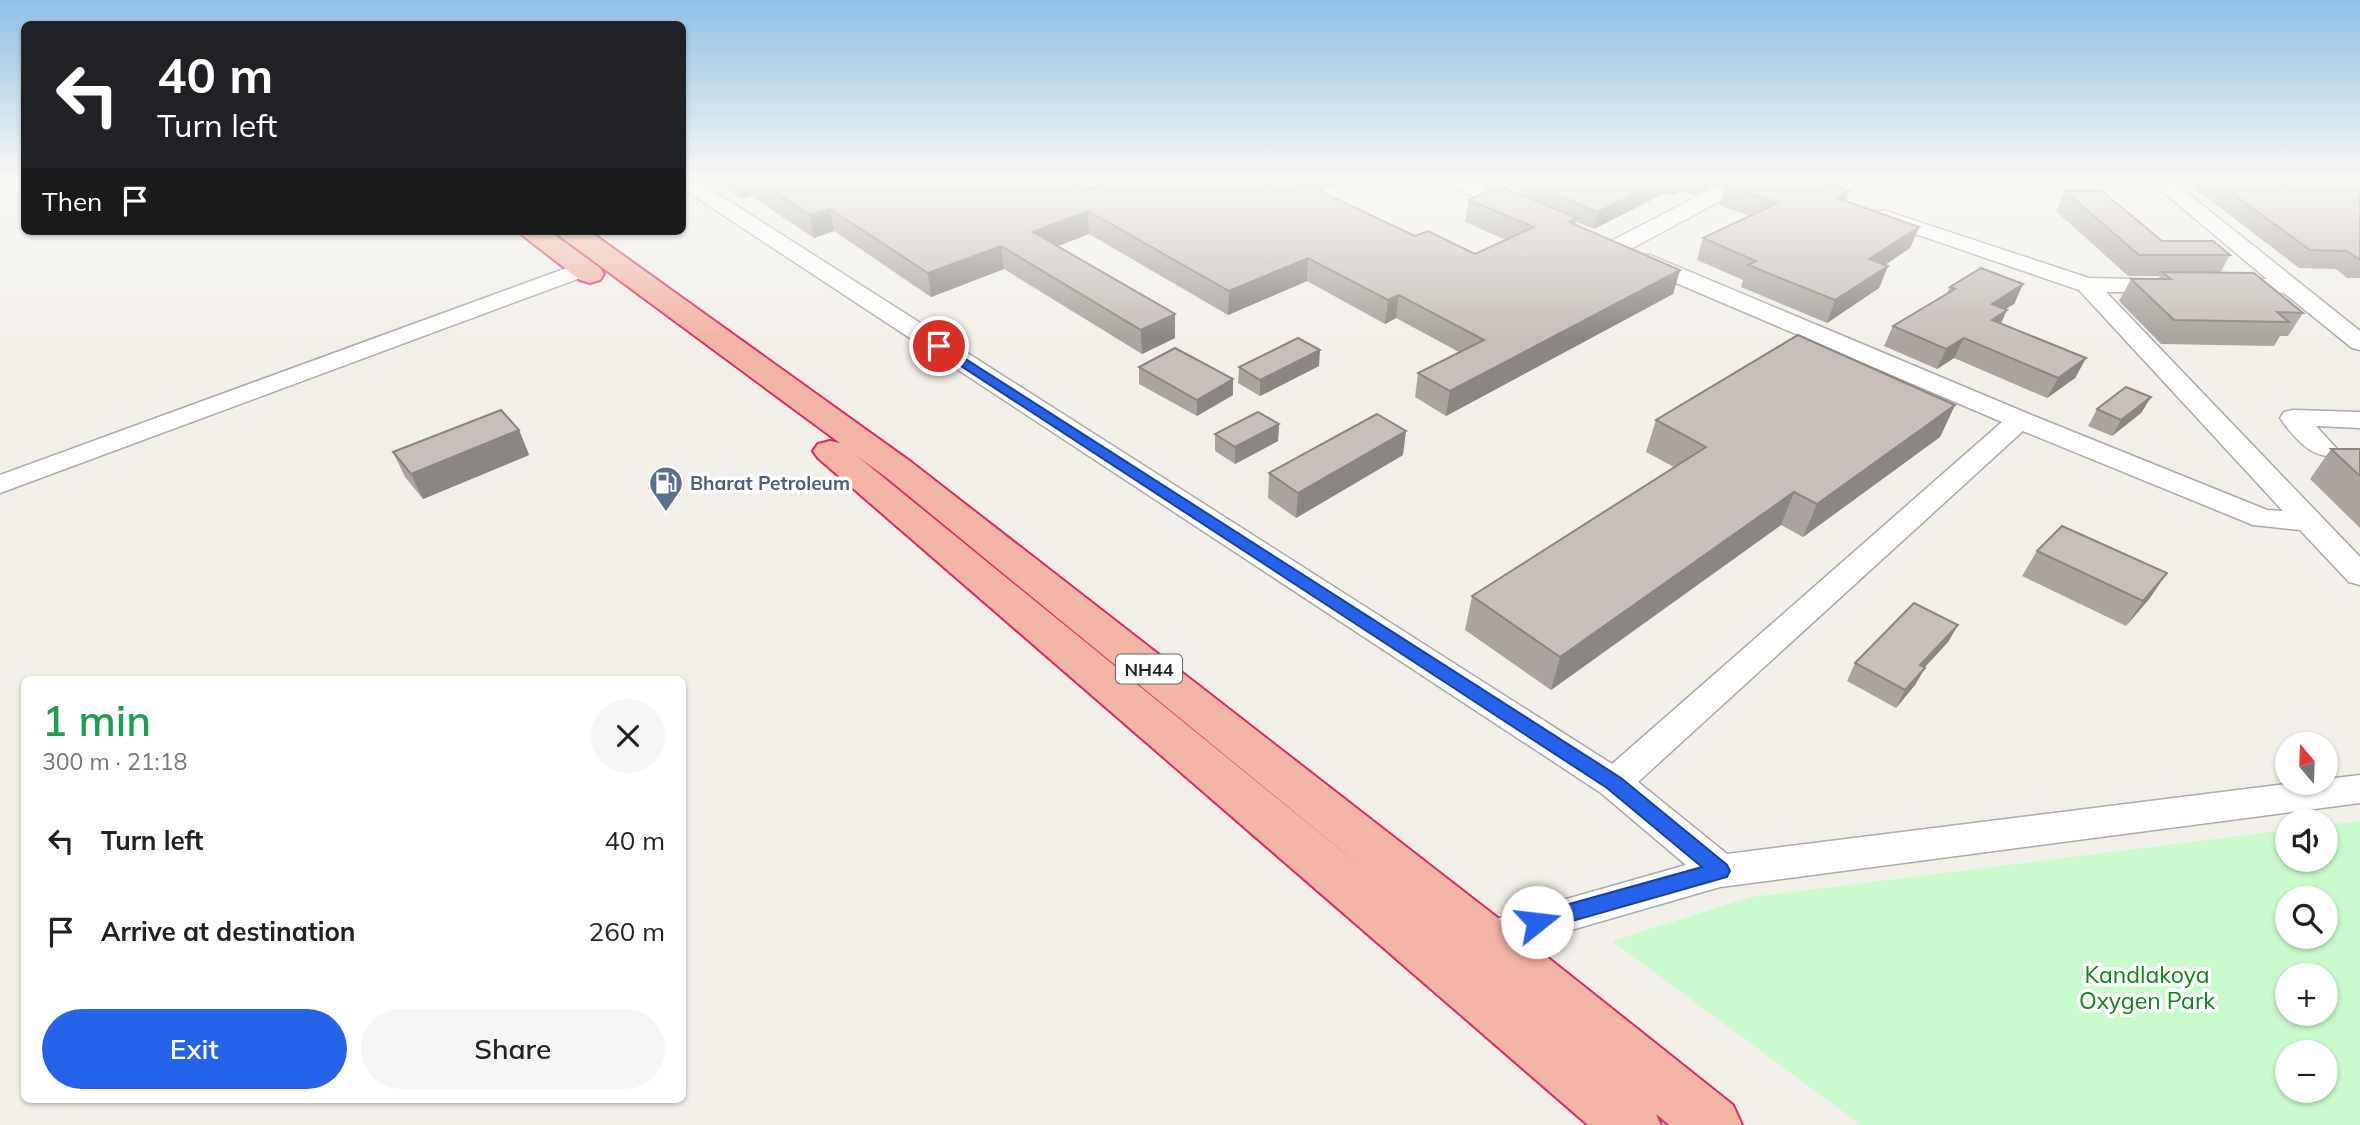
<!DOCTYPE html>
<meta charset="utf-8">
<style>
body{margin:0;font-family:Mulish,sans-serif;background:#f6f6f6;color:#202124;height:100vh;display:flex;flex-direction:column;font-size:26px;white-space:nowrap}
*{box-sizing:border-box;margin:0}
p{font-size:23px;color:#757577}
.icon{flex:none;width:38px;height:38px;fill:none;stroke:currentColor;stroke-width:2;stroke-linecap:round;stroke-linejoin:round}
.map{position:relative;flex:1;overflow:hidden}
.drawer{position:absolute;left:21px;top:676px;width:665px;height:427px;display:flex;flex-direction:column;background:#fff;border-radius:10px;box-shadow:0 2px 5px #0004}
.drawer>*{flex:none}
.banner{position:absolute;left:21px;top:21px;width:665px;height:214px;border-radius:10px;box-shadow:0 2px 5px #0004;background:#202124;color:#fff;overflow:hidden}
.needle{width:46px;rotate:341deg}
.tools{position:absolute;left:2275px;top:732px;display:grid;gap:14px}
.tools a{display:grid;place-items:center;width:63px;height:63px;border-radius:50%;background:#fff;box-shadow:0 2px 5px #0004;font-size:35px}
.pin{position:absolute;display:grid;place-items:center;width:60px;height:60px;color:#fff;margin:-30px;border:4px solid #fff;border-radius:50%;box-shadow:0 2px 7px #0007}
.me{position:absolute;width:77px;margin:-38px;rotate:74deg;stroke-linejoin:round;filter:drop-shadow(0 0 5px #0008)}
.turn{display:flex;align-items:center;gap:24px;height:147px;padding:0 21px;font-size:32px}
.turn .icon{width:91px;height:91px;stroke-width:2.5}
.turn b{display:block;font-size:49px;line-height:60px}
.then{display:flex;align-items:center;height:66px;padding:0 21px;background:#0003;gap:14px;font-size:26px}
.round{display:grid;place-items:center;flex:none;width:74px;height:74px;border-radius:37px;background:#f6f6f6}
.summary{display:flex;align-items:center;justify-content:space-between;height:119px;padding:0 21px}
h1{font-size:42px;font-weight:600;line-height:52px;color:#1e9e55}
.primary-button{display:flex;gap:14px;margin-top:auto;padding:14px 21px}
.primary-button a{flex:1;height:80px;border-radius:42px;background:#2563eb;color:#fff;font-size:28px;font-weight:600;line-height:80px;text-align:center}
.primary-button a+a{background:#f6f6f6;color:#202124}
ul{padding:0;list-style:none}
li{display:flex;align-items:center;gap:21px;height:91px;padding:0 21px}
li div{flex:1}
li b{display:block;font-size:26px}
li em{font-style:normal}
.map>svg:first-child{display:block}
</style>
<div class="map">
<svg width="2360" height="1125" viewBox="0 0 2360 1125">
<rect width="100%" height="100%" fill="#f2efe9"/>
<path fill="#c8facc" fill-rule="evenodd" d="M2360,821V1125H1861L1612,941L1751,897L2287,830V859H2326V825ZM2287,898H2326V936H2287ZM2287,975H2326V1013H2287ZM2287,1052H2326V1090H2287Z"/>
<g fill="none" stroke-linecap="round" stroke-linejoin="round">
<g stroke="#a9a9a9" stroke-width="3">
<g id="minor">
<path d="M682,180H696L1612,764L2002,422L1634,265L1631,260L1634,255H1650L2029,414L2267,510L2283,511L2079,290L1872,219L1869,215L1872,211H1886L2089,278L2177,280L2180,285L2177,290L2169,292H2106L2360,557V585L2349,582L2300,530L2253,525L2023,431L1638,782L1727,854L2302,782H2326V779L2360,775V803L1720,887L1485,955L1471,950L1465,938L1471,926L1686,865L1601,793L682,188Z"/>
<path d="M1442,180H1469L1526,204L1529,208L1526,212H1512L1445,184Z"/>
<path d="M1730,180H1755L1752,184L1623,253H1607L1604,248L1607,243Z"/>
<path d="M2149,180H2171L2360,331V350L2352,348L2284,293L2221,290L2218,285L2221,280L2267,279Z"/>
<path d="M583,262L591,264L594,269L591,274L0,493V475Z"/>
<path d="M2293,410L2360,412V428L2316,426L2337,449L2333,455C2312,460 2292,435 2280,418L2284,412Z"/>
</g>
</g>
<g stroke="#dc2a67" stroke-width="4">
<g id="trunk">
<path d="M517,231H549L600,268L604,274L600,280L590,283L580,280Z"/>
<path d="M557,231H589L911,462L1503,922L1733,1105L1742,1125H1669L1656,1114L1661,1125H1588L818,458L813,451L818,444L830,441L840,443L561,237ZM857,456L887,478L1370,874Z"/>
</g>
</g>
<use href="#minor" fill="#fff" fill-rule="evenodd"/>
<use href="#trunk" fill="#f2b4a3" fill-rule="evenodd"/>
</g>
<g fill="#aba49e">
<path d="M714,180H1067L1086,190L1114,180H1346L1319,191L1415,236L1475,254L1506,240L1465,222L1469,200L1519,194L1520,188L1501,180H1724L1694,195L1682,191L1672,196L1665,193L1594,229L1576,222L1575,225L1680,270L1673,294L1446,416L1415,397L1418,373L1459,352L1396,318L1385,324L1307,281L1228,315L1089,234L1057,246L1175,314V338L1142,354L1004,269L931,297L834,231L814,238L751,196L741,199Z"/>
<path d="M2184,180H2334L2338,182L2360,185V278H2347L2336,269L2299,268Z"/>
<path d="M1725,184L1849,191L1845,201L1919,227L1910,248L1885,265L1888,266L1879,288L1827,323L1741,287L1743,280L1697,260L1703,238L1750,216L1719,205Z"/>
<path d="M2065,191L2162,241L2230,255L2220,273L2303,313L2288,336H2280L2274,346L2161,344L2119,301L2131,279H2158L2160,276H2128L2056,211Z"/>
<path d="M2023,284L2014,304L2005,309L2001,323L2086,358L2075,378L2047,398L1954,358L1937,369L1884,346L1893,326L1947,293L1950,287Z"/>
<path d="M1319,366L1260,396L1238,383L1239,367Z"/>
<path d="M1139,367L1233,379V395L1197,416L1139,384Z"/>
<path d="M2151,397L2141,413L2112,436L2088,426L2097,409Z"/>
<path d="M1955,405L1940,437L1803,537L1781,525L1551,690L1465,630L1472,596L1674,467L1646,452L1656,420Z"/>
<path d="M1279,424L1278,441L1235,464L1215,451V434Z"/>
<path d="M519,430L529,455L423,499L405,477L393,452Z"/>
<path d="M2331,449H2360V528L2310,479Z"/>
<path d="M1403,455L1296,518L1268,498L1269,473Z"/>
<path d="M2037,551L2150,598L2126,626L2022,576Z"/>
<path d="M1958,625L1948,642L1925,667L1915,685L1896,708L1847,681L1855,663Z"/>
</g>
<g fill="#8b8681">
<path d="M737,180H748L751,196L741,199Z"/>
<path d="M1295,180H1346L1294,202Z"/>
<path d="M1663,180H1669L1665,193L1594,229L1598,212Z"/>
<path d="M1676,180H1685L1682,191L1672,196Z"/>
<path d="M1698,180H1724L1694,195Z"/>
<path d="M1849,191L1842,212L1837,198Z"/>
<path d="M830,209L834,231L814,238L810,215Z"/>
<path d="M1088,211L1089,234L1035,255L1033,232Z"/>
<path d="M1919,227L1910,248L1861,281L1869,259Z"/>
<path d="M1001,246L1004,269L931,297L928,273Z"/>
<path d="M1308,258L1307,281L1228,315L1229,291Z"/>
<path d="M1888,266L1879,288L1827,323L1835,300Z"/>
<path d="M1680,270L1673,294L1446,416L1450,391Z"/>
<path d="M2023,284L2014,304L1983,323L1992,304Z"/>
<path d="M1399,295L1396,318L1385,324L1388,300Z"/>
<path d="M2007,310L1998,330L1992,320Z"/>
<path d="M1175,314V338L1142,354L1141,330Z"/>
<path d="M1964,338L1954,358L1937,369L1946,349Z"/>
<path d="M1320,350L1319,366L1260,396V380Z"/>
<path d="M2086,358L2075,378L2047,398L2058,378Z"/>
<path d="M1233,379V395L1197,416V400Z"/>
<path d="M2151,397L2141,413L2112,436L2121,420Z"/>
<path d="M1955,405L1940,437L1803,537L1817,504Z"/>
<path d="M1279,424L1278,441L1235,464V447Z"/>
<path d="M519,430L529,455L423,499L411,474Z"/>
<path d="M1406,431L1403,455L1296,518L1298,493Z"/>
<path d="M1794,492L1781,525L1551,690L1560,657Z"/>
<path d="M2167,573L2150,598L2126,626L2143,601Z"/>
<path d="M1958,625L1948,642L1911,682L1920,665Z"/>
<path d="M1925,668L1915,685L1896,708L1905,690Z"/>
</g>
<g fill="#c7bfb8" stroke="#8b8681" stroke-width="2">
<path d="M756,180H1067L1086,190L1114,180H1296L1415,236L1428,231L1475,254L1534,227L1469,200L1499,186L1577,218L1569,222L1680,270L1450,391L1418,373L1484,340L1399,295L1388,300L1308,258L1229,291L1088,211L1033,232L1175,314L1141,330L1001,246L928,273L830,209L810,215Z"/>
<path d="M1523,180H1663L1598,212L1521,181Z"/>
<path d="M1732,180H1817L1849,191L1837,198L1919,227L1869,259L1888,266L1835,300L1748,265L1756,261L1703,238L1777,203L1725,184Z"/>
<path d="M2214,180H2334L2338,182H2355L2360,185V260L2347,251L2310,250Z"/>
<path d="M2065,191H2102L2162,241H2213L2230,255H2139Z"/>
<path d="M1981,268L2023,284L1992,304L2007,310L1992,320L2086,358L2058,378L1964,338L1946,349L1893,326L1955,289L1950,287Z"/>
<path d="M2162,272L2254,273L2303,313L2277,312L2289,322L2174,320L2131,279H2171Z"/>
<path d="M1798,335L1955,405L1817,504L1794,492L1560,657L1472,596L1706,447L1656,420Z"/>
<path d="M1298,338L1320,350L1260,380L1239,367Z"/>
<path d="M1175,348L1233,379L1197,400L1139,367Z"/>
<path d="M2126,387L2151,397L2121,420L2097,409Z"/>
<path d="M501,410L519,430L411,474L393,452Z"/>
<path d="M1258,412L1279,424L1235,447L1215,434Z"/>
<path d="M1377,414L1406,431L1298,493L1269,473Z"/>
<path d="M2331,449H2360V476Z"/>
<path d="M2062,526L2167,573L2143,601L2037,551Z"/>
<path d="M1914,603L1958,625L1920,665L1925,668L1905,690L1855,663Z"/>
</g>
<linearGradient id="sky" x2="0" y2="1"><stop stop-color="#8fc0e4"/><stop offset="0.53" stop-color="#f9f8f5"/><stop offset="1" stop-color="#f9f8f5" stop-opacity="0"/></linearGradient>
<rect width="2360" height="338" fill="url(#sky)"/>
<path fill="#2563eb" stroke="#184099" stroke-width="2" d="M939,342L1621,778L1727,865L1730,871L1727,877L1537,931L1530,929L1527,922L1530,916L1537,913L1702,867L1607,788L935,349L933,346Z"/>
<defs>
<g id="fuel-pin" transform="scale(1.75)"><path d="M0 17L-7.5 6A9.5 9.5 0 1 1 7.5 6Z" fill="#5c6f8a" stroke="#fff"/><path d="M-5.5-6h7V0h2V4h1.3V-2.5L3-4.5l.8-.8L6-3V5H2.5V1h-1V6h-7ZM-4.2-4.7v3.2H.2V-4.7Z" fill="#fff"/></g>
</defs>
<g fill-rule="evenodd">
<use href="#fuel-pin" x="666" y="483"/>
</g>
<g text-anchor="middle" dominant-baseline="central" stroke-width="7" stroke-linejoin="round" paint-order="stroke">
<rect fill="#fff" stroke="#646464" stroke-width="2" x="1116" y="654.5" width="66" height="29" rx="5"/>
<g font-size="18" font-weight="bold" fill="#222">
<text x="1149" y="669">NH44</text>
</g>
<g font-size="19" font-weight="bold" fill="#4e5e75" stroke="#fff" text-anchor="start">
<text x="690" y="483">Bharat Petroleum</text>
</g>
<g font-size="23" fill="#0c8416" stroke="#fff">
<text x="2147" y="974">Kandlakoya<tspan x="2147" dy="26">Oxygen Park</tspan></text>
</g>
</g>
</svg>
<div class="tools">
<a><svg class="needle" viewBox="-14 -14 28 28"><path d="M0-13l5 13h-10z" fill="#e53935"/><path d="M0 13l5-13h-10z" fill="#757577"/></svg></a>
<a><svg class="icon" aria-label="sound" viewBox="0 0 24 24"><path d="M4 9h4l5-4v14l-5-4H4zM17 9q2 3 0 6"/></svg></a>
<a><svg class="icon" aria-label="search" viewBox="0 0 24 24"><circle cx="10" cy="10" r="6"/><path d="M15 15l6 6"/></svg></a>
<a>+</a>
<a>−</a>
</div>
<div class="pin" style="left:939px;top:346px;background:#d93025"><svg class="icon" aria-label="arrive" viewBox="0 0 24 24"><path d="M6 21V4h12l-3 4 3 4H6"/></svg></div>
<svg class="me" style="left:1537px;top:922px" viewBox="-20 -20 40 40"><circle r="19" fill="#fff"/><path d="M0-13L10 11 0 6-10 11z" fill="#2563eb"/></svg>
<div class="banner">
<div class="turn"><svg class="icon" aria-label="left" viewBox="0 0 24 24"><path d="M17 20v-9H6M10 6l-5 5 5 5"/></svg><div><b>40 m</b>Turn left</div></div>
<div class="then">Then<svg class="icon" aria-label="arrive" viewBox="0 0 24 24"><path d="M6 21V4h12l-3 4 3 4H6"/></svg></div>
</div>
<section class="drawer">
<div class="summary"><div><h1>1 min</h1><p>300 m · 21:18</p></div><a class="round"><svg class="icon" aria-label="close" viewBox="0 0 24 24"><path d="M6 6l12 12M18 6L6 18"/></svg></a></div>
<ul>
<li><svg class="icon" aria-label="left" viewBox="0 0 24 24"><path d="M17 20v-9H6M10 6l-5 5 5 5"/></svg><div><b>Turn left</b></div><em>40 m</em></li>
<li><svg class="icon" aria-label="arrive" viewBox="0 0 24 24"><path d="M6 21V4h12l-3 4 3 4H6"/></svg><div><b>Arrive at destination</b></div><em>260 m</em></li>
</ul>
<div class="primary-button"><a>Exit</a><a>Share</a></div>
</section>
</div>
